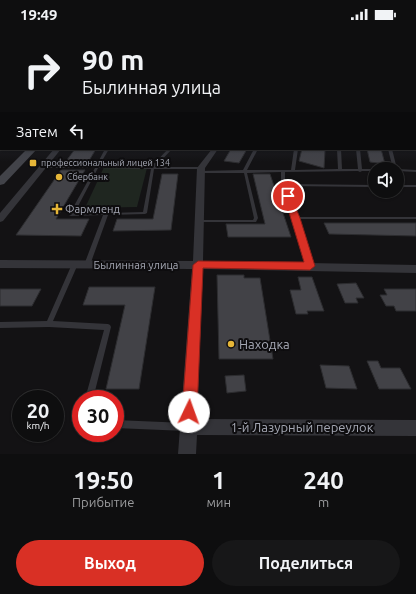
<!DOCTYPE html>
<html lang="ru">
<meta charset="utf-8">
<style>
body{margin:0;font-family:Ubuntu,sans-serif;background:#171718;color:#f1f3f6;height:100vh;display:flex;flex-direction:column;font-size:15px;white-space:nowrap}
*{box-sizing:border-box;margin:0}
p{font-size:13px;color:#9b9c9e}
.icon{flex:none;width:22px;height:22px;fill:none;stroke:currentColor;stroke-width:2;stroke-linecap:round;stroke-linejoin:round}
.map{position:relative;height:426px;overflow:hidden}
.side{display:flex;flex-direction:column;background:#0e0e0f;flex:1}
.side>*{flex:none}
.hud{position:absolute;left:0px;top:0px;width:416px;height:122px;box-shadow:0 1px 3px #0004,0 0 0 1px #2e2e2f;background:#0e0e0f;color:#f1f3f6;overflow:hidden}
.tools{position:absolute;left:368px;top:134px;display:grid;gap:8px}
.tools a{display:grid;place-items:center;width:36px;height:36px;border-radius:50%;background:#0e0e0f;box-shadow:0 1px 3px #0004,0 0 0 1px #2e2e2f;font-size:20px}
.speed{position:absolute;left:12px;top:362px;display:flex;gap:8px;font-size:20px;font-weight:700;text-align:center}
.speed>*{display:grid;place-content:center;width:52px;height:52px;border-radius:50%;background:#0e0e0f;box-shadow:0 1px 3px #0004,0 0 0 1px #2e2e2f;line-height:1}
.speed small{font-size:10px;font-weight:400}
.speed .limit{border:6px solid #d22;background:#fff;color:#111}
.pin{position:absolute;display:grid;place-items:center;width:34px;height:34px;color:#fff;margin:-17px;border:2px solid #fff;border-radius:50%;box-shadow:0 1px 4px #0007}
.me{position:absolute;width:44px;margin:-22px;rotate:3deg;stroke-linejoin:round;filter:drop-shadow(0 0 3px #0008)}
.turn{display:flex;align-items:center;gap:14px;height:84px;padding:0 16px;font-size:18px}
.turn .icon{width:52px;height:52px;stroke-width:2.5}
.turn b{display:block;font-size:28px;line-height:34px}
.then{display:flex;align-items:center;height:38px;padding:0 16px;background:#0003;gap:8px;font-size:15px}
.eta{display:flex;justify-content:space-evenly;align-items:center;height:68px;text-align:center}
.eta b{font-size:24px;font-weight:700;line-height:28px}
.button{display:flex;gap:8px;margin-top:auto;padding:8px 16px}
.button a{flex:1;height:46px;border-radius:24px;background:#d93025;color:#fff;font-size:16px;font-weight:700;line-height:46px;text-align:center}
.button a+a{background:#171718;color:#f1f3f6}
.status{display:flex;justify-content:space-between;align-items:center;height:28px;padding:0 20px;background:#0e0e0f;direction:ltr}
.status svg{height:11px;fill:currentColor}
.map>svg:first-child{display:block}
</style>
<div class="status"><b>19:49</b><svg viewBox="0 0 49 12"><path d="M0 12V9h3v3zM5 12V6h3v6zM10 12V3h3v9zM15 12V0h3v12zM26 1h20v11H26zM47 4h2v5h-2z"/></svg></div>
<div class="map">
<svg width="416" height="426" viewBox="0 0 416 426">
<rect width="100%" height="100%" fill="#131214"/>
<path fill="#1f2620" d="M148,136L137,179L85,180L105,137Z"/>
<g fill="#424247" stroke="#2d2d30">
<path d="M75,121H96L87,136H64Z"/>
<path d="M231,121H247L239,135L224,133Z"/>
<path d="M302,121L325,122L324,140L299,133Z"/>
<path d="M367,121H381L385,136L370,134Z"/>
<path d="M61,142H85L56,191H89L81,208L16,207Z"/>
<path d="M162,146H178L171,202L113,203L117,191H153Z"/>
<path d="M253,146H270L291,209H228L226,196H265Z"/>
<path d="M324,195H416V208L329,206Z"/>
<path d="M217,247H244V250H260L273,331H219Z"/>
<path d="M298,249H312L324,283H307L308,286H296L290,262H301Z"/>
<path d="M356,255L364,270H356L358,275H345L337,256Z"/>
<path d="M89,259H155L139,361H106L125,277H83Z"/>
<path d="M0,261H41L32,278H0Z"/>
<path d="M384,261H416V283H396L394,278H386L380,267H387Z"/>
<path d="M367,333H378L381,340H400L411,361H379Z"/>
<path d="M320,337L349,338L357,361L326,360Z"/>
<path d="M244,347L246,363L227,365L225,348Z"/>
</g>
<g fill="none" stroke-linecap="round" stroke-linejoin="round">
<g fill="#343439" fill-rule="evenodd">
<path d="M1,81V83L0,84V82Z"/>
<rect x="415" y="109" width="1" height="3"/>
<rect x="0" y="115" width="1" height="2"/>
<path d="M105,121H109L99,138L151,139L168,121H172L155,139H201L203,140L201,141H154L147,185L145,186L108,187L90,237L89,238H85L84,237L103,187L71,188L69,187L95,140H43L41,139L43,138H96ZM98,140L151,141L143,184L74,186Z"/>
<path d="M254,121H258L247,142H291L294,121H298L295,142L338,141L337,121H341L342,141H358L356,121H360L362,141H375V143H362L360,144L358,143L285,144V156L375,157V159L285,158L298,189H416V191H299L313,238L312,239H308L307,238L294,190L281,157V144L247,145L258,190L256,194H197V193L199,192H253L254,190L244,145H200L198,144L200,143L243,142Z"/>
<path d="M388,121H392L397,141L416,142V144L397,143V141H393Z"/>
<rect x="397" y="157" width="19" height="2"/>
<path d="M75,234L77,235L78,236L53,293L108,296L110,297L111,299L93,371H85L104,302L49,299L0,300V294L47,293L72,236L73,235Z"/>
<path d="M115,392L186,395L189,396L190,399L189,402L186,403L115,400Z"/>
</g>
<g fill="#343439" fill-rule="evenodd">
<path d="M54,121H61L3,193L0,194V185Z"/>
<path d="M212,121H218L205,140L203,233L416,237V245L203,241L197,391L416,392V408L197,407L196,426H178L192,241L0,240V232L193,233L197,140Z"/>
</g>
<rect fill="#343439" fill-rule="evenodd" x="415" y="91" width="1" height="5"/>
<path fill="#424349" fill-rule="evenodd" d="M27,121H37L4,156L0,157V148Z"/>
</g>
<linearGradient id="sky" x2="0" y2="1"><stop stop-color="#0a0a0b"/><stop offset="0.55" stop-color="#333945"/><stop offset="1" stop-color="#333945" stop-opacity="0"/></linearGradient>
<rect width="416" height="134" fill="url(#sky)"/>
<path fill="#d93025" stroke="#8d1f18" d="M285,166L291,168L300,190L315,238L310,242L203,240L197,384L194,390L189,392L184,390L182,384L193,237L198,233L304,234L284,168Z"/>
<g fill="#e6b638" stroke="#0e0d0f" stroke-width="1.5">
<rect x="29" y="131" width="8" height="8" rx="2"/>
<circle cx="59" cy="149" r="4"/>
<path d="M55 175h4v4h4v4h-4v4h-4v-4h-4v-4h4z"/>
<circle cx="231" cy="316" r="4"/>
</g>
<g text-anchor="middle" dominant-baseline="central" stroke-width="4" stroke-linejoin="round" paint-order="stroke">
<g font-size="9" fill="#a5a8b4" stroke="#0e0d0f" text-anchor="start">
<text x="41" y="135">профессиональный лицей 134</text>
<text x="67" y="149">Сбербанк</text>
</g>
<g font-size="11" fill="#a5a8b4" stroke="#0e0d0f" text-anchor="start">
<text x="65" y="181">Фармленд</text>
</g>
<g font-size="11" fill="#a5a8b4" stroke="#0e0d0f">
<text x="136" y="237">Былинная улица</text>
</g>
<g font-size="13" fill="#a5a8b4" stroke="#0e0d0f" text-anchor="start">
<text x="239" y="316">Находка</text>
</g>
<g font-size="13" fill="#a5a8b4" stroke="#0e0d0f">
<text x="302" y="399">1-й Лазурный переулок</text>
</g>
</g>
</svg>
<div class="tools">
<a><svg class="icon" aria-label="sound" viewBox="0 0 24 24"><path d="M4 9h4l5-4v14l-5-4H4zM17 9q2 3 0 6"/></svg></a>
</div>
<div class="speed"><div>20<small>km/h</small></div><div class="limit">30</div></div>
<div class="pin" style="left:288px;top:168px;background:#d93025"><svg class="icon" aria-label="arrive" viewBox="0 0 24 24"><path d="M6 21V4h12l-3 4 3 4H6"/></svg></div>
<svg class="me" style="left:189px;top:384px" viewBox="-20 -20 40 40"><circle r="19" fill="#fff"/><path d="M0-13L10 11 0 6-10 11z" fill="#d93025"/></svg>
<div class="hud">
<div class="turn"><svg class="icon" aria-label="right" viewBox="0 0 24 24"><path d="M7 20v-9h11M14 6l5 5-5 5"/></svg><div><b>90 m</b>Былинная улица</div></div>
<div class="then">Затем<svg class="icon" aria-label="left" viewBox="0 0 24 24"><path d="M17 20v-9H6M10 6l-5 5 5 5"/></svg></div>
</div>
</div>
<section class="side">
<div class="eta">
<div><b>19:50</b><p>Прибытие</p></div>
<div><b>1</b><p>мин</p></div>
<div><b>240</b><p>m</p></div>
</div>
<div class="button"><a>Выход</a><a>Поделиться</a></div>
</section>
